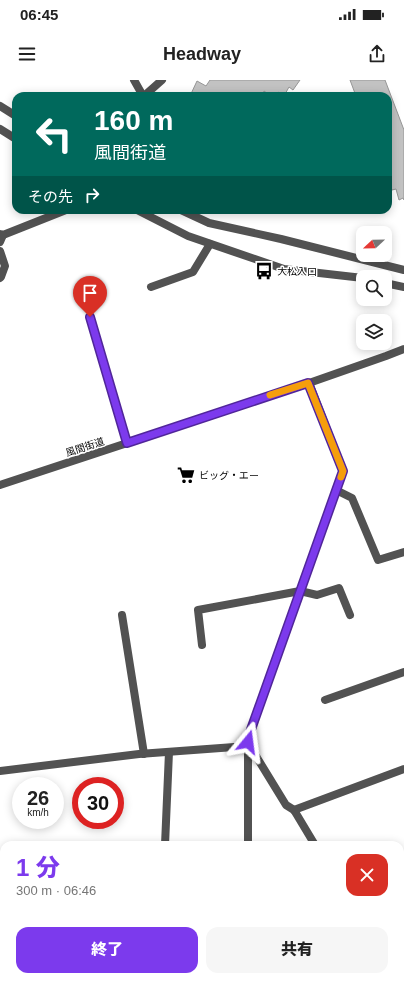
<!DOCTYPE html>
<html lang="ja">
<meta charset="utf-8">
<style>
body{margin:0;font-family:Arial,"Noto Sans JP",sans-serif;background:#f6f6f6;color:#222;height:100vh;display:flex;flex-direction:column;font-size:15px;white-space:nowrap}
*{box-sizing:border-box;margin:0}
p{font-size:13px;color:#767676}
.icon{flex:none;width:22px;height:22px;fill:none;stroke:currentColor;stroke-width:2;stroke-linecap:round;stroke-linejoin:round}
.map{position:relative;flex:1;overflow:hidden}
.sheet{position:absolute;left:0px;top:761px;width:404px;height:140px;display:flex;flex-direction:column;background:#fff;border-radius:12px 12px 0 0;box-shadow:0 2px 10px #0003}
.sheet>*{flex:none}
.top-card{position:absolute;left:12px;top:12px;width:380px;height:122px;border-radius:12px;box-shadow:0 2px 10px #0003;background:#00695c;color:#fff;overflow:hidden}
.needle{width:26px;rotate:248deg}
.fabs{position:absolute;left:356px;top:146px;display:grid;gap:8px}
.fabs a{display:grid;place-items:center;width:36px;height:36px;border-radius:8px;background:#fff;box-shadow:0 2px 10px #0003;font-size:20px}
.speed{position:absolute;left:12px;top:697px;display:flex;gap:8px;font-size:20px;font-weight:700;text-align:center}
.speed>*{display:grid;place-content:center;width:52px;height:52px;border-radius:50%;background:#fff;box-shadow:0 2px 10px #0003;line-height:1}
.speed small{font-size:10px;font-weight:400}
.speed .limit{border:6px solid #d22;background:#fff;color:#111}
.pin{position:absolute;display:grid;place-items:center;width:34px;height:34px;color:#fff;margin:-41px -17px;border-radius:50% 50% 50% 0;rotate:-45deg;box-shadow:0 0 4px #0007}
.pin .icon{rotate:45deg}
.me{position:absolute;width:44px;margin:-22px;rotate:16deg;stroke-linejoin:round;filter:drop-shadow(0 0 3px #0008)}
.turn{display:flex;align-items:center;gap:14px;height:84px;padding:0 16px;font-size:18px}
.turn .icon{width:52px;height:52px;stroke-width:2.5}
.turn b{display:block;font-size:28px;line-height:34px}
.then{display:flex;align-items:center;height:38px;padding:0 16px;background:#0003;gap:8px;font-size:15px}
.round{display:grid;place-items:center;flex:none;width:42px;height:42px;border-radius:12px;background:#f6f6f6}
.overview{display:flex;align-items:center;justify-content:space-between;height:68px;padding:0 16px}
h1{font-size:24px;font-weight:800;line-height:30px;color:#7c3aed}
.cta{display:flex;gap:8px;margin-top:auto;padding:8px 16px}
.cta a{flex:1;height:46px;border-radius:12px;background:#7c3aed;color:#fff;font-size:16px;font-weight:800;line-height:46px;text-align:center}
.cta a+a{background:#f6f6f6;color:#222}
.status{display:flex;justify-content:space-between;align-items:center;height:28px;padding:0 20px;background:#fff;direction:ltr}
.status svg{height:11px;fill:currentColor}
header{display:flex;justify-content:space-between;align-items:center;height:52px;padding:0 16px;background:#fff;font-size:18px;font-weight:800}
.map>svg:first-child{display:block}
</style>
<div class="status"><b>06:45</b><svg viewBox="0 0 49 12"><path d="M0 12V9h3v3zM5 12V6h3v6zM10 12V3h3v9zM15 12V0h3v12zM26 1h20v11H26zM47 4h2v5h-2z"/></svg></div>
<header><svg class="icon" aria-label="menu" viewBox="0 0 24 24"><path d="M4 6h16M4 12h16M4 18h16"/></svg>Headway<svg class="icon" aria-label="share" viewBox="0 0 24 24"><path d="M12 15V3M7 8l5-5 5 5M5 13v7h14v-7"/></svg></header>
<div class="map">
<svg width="404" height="901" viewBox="0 0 404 901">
<rect width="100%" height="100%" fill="#fff"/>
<g fill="#c2c2c2" stroke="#969696">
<path d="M210,0H300L293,10L289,7L284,16L278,12L276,16H271L264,11L262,16H190L197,1L206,6Z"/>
<path d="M350,0H385L404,50V120L403,118L399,120L396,109L392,110L388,99V16H356Z"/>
</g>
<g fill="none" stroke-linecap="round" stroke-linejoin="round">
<path stroke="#525252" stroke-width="8" d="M336,410L352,418L378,480L404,472"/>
<g stroke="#525252" stroke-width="8">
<path d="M134,0L143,16"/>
<path d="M144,16L162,0"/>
<path d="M0,154L3,155L66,130"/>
<path d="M0,162L3,155"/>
<path d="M0,171L5,186L1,197L0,198"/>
<path d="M151,207L193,192L210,164"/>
<path d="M90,237L127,363"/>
<path d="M122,535L144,674"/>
<path d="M202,565L198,530L300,511L317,515L339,508L350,535"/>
<path d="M325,620L404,592"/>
<path d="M248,663L286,725L294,730L315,765"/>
<path d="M0,691L139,674L248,666"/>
<path d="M294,730L404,689"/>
<path d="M165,765L169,672"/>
<path d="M248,765V658L343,391L309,303"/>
<path d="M400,792L404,790"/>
<path d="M275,897L277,901"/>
<path d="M379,897L380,901"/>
<path d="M77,901L87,897"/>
<path d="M331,901L341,897"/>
</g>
<g stroke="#525252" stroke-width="8">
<path d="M0,26L16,36"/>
<path d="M0,49L16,59"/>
<path d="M137,130L188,156L284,189L363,198"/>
<path d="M181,130L209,143L281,159L404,190"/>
<path d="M385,203L404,207"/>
<path d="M0,405L309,303L386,276L404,269"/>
</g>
</g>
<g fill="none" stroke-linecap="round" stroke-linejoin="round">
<g stroke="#51269a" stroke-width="10">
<path id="route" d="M90,237L127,363L308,303L343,391L248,658V662"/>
</g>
<use href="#route" stroke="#7c3aed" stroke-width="7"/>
<path stroke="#f59e0b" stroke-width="7" d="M270,315L308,303L343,391L341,397"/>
</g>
<defs>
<g id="bus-bare" transform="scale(1.38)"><path d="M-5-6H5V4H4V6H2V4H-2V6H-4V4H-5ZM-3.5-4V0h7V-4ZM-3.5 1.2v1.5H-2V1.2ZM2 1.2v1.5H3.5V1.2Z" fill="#000" stroke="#fff" stroke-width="2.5" paint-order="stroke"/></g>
<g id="supermarket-bare" transform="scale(1.38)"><path d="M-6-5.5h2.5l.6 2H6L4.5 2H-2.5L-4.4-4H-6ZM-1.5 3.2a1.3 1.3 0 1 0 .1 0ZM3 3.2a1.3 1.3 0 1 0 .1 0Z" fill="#000" stroke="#fff" stroke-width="2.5" paint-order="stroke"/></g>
</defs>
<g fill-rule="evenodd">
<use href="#bus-bare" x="264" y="191"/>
<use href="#supermarket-bare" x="186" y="395"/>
</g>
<g text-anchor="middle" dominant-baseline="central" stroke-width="3" stroke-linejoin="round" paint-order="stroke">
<g font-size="10" fill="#000" stroke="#fff" text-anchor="start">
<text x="277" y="191">大松入口</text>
<text x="199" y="395">ビッグ・エー</text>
</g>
<g font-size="10" fill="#000" stroke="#fff">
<text transform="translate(85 367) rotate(-18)">風間街道</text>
</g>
</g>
</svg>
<div class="fabs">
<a><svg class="needle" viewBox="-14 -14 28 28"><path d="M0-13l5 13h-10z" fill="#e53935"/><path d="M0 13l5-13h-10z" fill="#767676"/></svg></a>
<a><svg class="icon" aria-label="search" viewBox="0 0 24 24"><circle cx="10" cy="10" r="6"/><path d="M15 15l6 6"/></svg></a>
<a><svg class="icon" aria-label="layers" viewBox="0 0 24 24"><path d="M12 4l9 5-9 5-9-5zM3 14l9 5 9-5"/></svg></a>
</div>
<div class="speed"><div>26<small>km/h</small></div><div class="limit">30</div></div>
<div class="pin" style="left:90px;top:237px;background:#d93025"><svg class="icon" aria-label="arrive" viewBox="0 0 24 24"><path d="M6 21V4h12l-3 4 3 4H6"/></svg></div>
<svg class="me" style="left:248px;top:662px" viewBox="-20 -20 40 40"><path d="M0-17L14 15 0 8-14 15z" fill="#7c3aed" stroke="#fff" stroke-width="4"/></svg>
<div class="top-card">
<div class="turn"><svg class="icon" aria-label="left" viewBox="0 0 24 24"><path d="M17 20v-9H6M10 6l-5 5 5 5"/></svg><div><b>160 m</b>風間街道</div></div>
<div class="then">その先<svg class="icon" aria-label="right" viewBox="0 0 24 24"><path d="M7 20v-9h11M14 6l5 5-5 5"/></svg></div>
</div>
<section class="sheet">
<div class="overview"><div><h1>1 分</h1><p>300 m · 06:46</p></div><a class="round" style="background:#d93025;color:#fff"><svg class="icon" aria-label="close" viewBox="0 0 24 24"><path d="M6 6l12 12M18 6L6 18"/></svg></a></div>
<div class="cta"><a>終了</a><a>共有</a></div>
</section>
</div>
